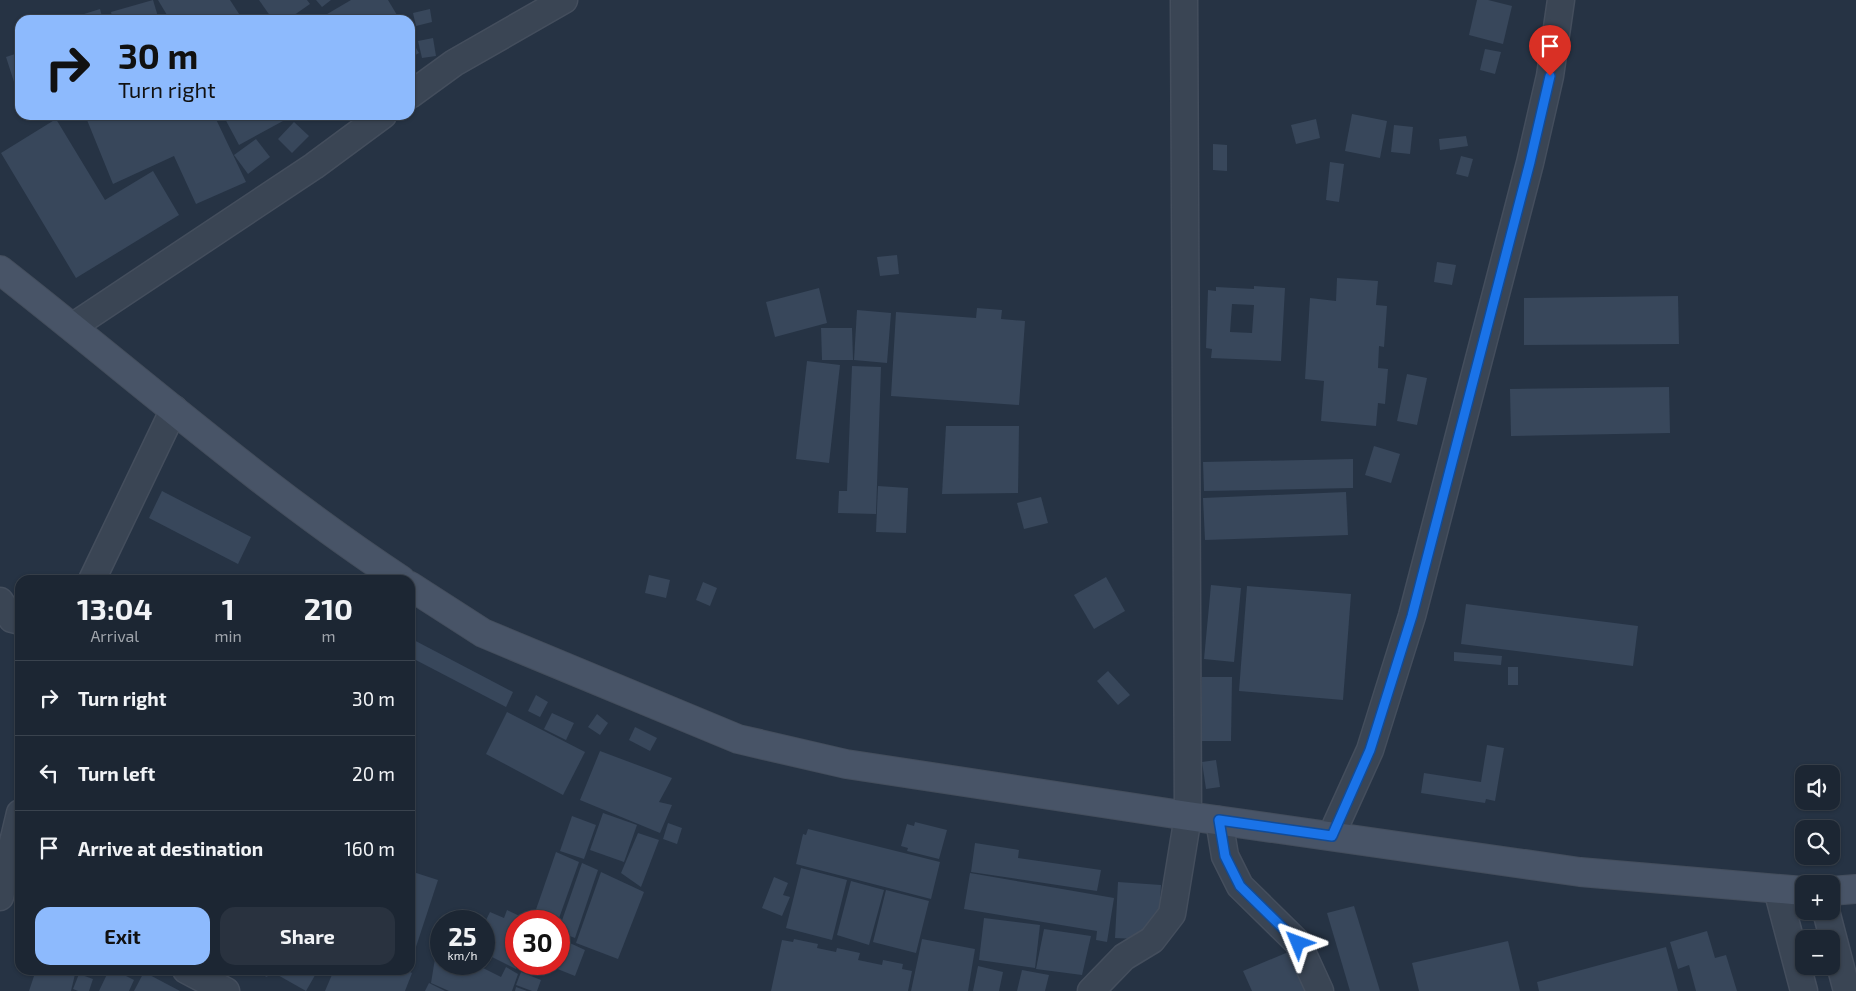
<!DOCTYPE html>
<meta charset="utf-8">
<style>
body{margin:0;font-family:"Exo 2",sans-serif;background:#29323f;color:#f1f3f6;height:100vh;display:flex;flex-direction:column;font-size:19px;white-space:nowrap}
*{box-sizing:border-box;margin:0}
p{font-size:16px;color:#a0a5ac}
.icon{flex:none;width:28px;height:28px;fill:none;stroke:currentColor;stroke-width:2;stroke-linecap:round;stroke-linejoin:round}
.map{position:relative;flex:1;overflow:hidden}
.sheet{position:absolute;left:15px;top:575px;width:400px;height:400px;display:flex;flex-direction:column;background:#1c2633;border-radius:15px;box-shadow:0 1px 4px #0004,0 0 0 1px #3a434e}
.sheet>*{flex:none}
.top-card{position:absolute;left:15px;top:15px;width:400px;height:105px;border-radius:15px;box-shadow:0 1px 4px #0004,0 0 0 1px #3a434e;background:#8dbafd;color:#111;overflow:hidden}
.tools{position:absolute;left:1795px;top:765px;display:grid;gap:10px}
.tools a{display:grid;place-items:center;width:45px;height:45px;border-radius:10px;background:#1c2633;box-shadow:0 1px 4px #0004,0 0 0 1px #3a434e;font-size:25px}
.speed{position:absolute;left:430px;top:910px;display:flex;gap:10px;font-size:25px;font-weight:700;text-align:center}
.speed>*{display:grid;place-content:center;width:65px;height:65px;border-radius:50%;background:#1c2633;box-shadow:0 1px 4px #0004,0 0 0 1px #3a434e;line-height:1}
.speed small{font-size:12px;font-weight:400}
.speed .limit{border:8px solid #d22;background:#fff;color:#111}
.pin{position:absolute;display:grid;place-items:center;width:42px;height:42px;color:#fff;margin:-51px -21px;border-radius:50% 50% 50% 0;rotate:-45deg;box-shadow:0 0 5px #0007}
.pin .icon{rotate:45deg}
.me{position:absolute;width:55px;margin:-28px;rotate:314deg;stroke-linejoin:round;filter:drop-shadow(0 0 4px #0008)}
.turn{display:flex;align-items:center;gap:18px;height:105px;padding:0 20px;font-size:22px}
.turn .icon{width:65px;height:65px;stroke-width:2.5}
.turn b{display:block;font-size:35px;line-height:42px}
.eta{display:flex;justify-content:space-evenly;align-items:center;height:85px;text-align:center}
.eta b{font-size:30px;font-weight:700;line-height:35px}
.primary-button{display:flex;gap:10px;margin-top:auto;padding:10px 20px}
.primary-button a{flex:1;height:58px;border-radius:15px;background:#8dbafd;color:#111;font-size:20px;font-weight:700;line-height:58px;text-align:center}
.primary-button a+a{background:#29323f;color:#f1f3f6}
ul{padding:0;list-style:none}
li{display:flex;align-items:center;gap:15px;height:75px;padding:0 20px;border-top:1px solid #3a434e}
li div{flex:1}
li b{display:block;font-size:19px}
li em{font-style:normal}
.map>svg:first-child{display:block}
</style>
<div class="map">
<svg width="1856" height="991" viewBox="0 0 1856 991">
<rect width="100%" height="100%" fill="#263344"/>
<g fill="#38475b" fill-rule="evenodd">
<path d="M153,0L159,20H113L111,12Z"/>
<path d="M158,0H230L243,20H170Z"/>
<path d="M259,0H307L310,4L287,20H273Z"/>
<path d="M316,0H331L322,7Z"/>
<path d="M351,0H388L400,20H317Z"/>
<path d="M1477,0H1488L1512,6L1503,44L1469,35Z"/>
<path d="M100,9L103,20H65Z"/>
<path d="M430,9L432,22L416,26L413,13Z"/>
<path d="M20,35V83L15,85L6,57L18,53L14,38Z"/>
<path d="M410,38L419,53L410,58Z"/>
<path d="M433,38L436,56L422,58L418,41Z"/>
<path d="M1485,49L1501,52L1495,74L1480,70Z"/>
<path d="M1352,114L1387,121L1380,158L1345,151Z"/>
<path d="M85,115H214L246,182L196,204L174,156L113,184Z"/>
<path d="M223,115H294L239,145Z"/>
<path d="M56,119L105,200L153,171L179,215L76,278L1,153Z"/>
<path d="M1316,119L1320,138L1296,144L1291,125Z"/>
<path d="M294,122L309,136L292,153L278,139Z"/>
<path d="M1394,125L1413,127L1410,154L1391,152Z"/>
<path d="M1466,136L1468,146L1440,150L1439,139Z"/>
<path d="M256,139L270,157L248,174L234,155Z"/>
<path d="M1213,144L1227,145V171L1213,170Z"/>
<path d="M1461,156L1473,159L1468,177L1456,174Z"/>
<path d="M1330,162L1344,164L1339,202L1326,200Z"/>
<path d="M897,255L899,274L880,276L877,257Z"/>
<path d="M1437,262L1456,265L1452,285L1434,282Z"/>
<path d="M1337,278L1378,281L1376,305L1387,306L1384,347L1379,346L1378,368L1388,369L1385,404L1378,403L1376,426L1321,421L1324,381L1305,379L1310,298L1336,301Z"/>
<path d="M1254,286L1285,288L1281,361L1211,358L1212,349L1206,348L1208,290L1216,291V287L1254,289ZM1232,304L1254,305L1252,333L1230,332Z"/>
<path d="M819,288L827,323L775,337L766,302Z"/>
<path d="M1678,296L1679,344L1524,345V298Z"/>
<path d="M977,308L1002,310L1001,319L1025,321L1019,405L891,396L896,312L976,318Z"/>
<path d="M857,310L891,313L887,363L854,360Z"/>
<path d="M821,328H852L853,360H822Z"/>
<path d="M807,361L840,365L829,463L796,459Z"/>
<path d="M852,366L881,367L876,514L838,513L839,491H847Z"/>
<path d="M1407,374L1427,378L1417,425L1397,421Z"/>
<path d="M1669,387L1670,433L1511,436L1510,389Z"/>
<path d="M946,426H1019L1018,493L942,494Z"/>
<path d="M1374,446L1400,454L1391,483L1365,475Z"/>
<path d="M1353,459V488L1204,491L1203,462Z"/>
<path d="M878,486L908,488L906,533L876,532Z"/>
<path d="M162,491L251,537L238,564L149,518Z"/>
<path d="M1346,492L1348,535L1205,540L1203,498Z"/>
<path d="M1041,497L1048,523L1024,529L1017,503Z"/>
<path d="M649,575L670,580L666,598L645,593Z"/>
<path d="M1106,577L1125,611L1094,629L1074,595Z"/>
<path d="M703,582L717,588L710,606L696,600Z"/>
<path d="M1211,585L1241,588L1234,662L1204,659Z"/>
<path d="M1247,586L1351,594L1343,700L1239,691Z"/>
<path d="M1466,604L1638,626L1633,666L1461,644Z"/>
<path d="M410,638L513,692L506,707L410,657Z"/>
<path d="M1454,652L1502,656L1501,665L1454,661Z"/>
<rect x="1508" y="667" width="10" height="18"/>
<path d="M1108,671L1130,695L1118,705L1097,681Z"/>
<path d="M1202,677H1232L1231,741H1202Z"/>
<path d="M536,695L548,702L540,717L528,711Z"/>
<path d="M507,712L585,752L563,795L486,754Z"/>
<path d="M552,713L574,723L566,740L544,729Z"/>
<path d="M597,714L608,723L600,735L588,727Z"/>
<path d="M635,727L657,738L650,751L629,740Z"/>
<path d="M1487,745L1504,748L1495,801L1486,799L1485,803L1421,793L1424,773L1481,782Z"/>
<path d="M600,751L672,778L659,802L672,805L660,833L580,800Z"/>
<path d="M1216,760L1220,787L1206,789L1202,762Z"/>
<path d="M603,813L637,825L624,862L590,850Z"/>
<path d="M572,816L596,825L584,859L560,851Z"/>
<path d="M915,822L947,830L939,859L907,851L908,848L901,846L907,824L914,826Z"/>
<path d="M668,823L682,828L677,844L663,839Z"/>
<path d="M808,829L940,862L931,899L796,864L803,834L806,835Z"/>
<path d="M638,833L659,840L641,887L621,873Z"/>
<path d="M975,843L1019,850L1018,858L1101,870L1097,891L971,872Z"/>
<path d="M556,852L579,862L558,921H532Z"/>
<path d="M582,863L598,870L575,938L559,932V929Z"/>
<path d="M801,868L847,880L832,940L786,928Z"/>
<path d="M410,871L438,880L410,965Z"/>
<path d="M601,872L644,892L618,959L576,943Z"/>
<path d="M970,873L1114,898L1107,942L1096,940L1097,931L964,909Z"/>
<path d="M774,877L788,883L783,895L790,897L782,916L762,908Z"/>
<path d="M851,881L884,890L869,945L837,935Z"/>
<path d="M1118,882L1161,885L1160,902L1167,903L1159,940L1115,938Z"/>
<path d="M886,890L929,901L916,953L873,942Z"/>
<path d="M1354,906L1380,991H1350L1327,913Z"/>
<path d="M507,910L530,921H516L517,964L516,969L484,953V924L490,912L504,918Z"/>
<path d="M471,917L480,921H469Z"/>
<path d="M984,918L1040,925L1035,968L979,960Z"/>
<path d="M1044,929L1091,936L1082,975L1036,969Z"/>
<path d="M1707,931L1715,958L1726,955L1737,991H1696L1689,965L1678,969L1670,942Z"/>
<path d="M439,934L441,935V964H475L501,977L506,967L518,974L512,991H449L431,983Z"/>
<path d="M559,938L585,950L575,976L545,964H559Z"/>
<path d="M794,939L818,944L817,948L836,952L837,948L860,953L858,960L882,965L883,960L903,964L902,969L912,971L908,991H771L782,940L793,942Z"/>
<path d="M922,939L975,949L968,991H911Z"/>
<path d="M1508,941L1520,991H1419L1412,963Z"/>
<path d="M1666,947L1678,991H1539L1537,982Z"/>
<path d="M1293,950L1311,991H1252L1243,971Z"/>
<path d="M978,966L1003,972L999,991H973Z"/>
<path d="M36,970H76L71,991H29Z"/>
<path d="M109,970H114L134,980L129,991H99Z"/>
<path d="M252,970H271L267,977Z"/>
<path d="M278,970H318L306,991L276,974Z"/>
<path d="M334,970H406L412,973L405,991H325Z"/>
<path d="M1022,970L1049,975L1045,991H1017Z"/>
<path d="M144,972L180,991H134Z"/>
<path d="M521,972L541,980L537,991H532L516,985Z"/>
<path d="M79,974L93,979L89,991H78L73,989Z"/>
<path d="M429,983L445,991H425Z"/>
<path d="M516,987L527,991H515Z"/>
</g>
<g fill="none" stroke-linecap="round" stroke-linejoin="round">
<g stroke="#444e5d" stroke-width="29">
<g id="street">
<path d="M410,95L454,63L564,0"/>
<path d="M72,327L314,166L383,115"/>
<path d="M92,580L174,409"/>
<path d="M0,601L12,619L20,621"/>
<path d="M1219,820L1225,856L1240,886L1298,943L1320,991"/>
<path d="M1331,836L1370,750L1412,616L1530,163L1550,76L1561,0"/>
<path d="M1777,889L1804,991"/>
<path d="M0,897L20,813"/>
<path d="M1826,911L1847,991"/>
<path d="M186,970L226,991"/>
<path d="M1091,991L1124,957L1152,940L1172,914L1188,816L1184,0"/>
</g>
</g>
<g stroke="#444e5d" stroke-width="30">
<g id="secondary">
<path d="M0,270C133,374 260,487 401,580"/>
<path d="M410,586L483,633L738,739L846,764L1188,816L1580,872L1804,891"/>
<path d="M1831,891L1856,889"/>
</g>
</g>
<use href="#street" stroke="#3a4554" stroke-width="26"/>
<use href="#secondary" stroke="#485467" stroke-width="28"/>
</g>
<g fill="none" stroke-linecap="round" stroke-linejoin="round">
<g stroke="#114b97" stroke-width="12">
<path id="route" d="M1298,943L1240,886L1225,856L1219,820L1332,836L1370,750L1412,616L1530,162L1550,76"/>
</g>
<use href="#route" stroke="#1a73e8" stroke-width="9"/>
</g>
</svg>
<div class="tools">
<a><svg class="icon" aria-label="sound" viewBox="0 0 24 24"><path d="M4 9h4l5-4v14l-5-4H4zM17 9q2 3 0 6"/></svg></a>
<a><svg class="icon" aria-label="search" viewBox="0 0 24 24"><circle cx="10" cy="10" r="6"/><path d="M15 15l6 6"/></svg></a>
<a>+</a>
<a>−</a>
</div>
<div class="speed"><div>25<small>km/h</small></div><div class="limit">30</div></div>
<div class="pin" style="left:1550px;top:76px;background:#d93025"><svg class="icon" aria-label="arrive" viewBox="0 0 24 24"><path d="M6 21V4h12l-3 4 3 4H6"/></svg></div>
<svg class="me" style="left:1298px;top:943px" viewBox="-20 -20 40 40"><path d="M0-17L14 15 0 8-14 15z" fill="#1a73e8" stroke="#fff" stroke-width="4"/></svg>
<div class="top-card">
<div class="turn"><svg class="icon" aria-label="right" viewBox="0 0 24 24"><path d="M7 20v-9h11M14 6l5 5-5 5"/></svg><div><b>30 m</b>Turn right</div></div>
</div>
<section class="sheet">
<div class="eta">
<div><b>13:04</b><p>Arrival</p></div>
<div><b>1</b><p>min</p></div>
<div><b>210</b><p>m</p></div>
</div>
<ul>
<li><svg class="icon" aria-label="right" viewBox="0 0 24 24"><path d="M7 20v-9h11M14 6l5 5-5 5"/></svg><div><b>Turn right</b></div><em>30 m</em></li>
<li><svg class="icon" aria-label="left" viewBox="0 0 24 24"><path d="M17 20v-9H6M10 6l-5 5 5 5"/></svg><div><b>Turn left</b></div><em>20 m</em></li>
<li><svg class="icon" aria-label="arrive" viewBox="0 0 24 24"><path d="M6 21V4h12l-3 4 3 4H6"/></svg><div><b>Arrive at destination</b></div><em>160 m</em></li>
</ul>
<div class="primary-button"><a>Exit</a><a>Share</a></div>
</section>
</div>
